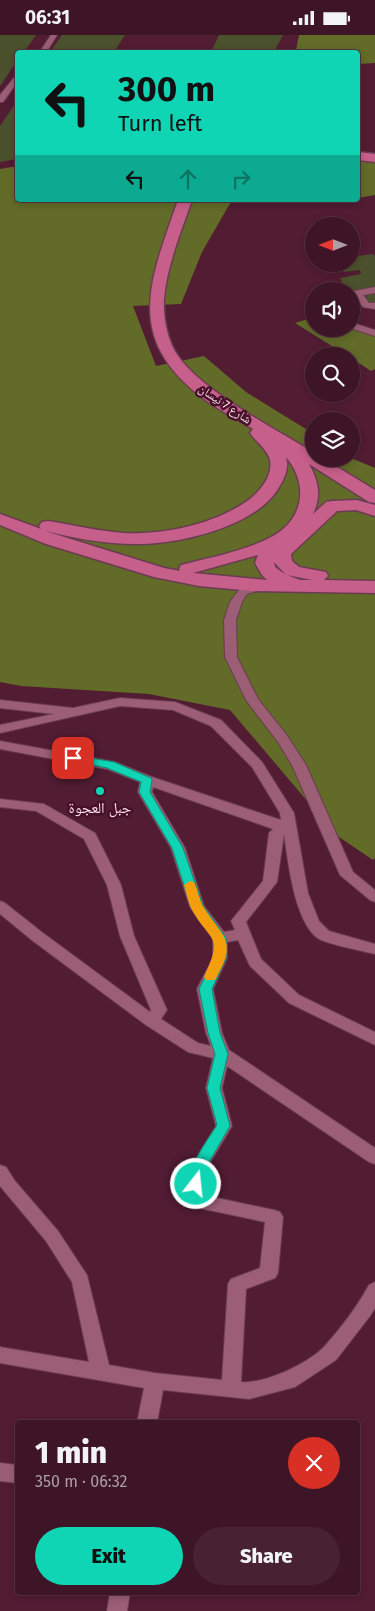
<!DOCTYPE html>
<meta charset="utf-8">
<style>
body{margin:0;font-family:"Fira Sans","Noto Naskh Arabic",sans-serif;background:#492232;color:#f1f3f6;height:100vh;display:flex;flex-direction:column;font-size:19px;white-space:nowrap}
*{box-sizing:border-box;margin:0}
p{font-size:16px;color:#ad9fa7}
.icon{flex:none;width:28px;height:28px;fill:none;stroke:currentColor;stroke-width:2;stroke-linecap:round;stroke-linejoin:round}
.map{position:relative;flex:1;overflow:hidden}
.side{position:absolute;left:15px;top:1385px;width:345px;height:175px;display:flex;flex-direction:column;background:#3e1526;border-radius:5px;box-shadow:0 2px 8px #0003,0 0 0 1px #573443}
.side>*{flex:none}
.hud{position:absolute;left:15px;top:15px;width:345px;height:152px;border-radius:5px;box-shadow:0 2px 8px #0003,0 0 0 1px #573443;background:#0fd5b4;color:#111;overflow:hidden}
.needle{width:32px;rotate:270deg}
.buttons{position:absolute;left:305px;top:182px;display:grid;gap:10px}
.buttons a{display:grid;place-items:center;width:55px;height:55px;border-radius:50%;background:#3e1526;box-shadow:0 2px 8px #0003,0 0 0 1px #573443;font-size:25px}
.pin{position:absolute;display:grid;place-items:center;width:42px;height:42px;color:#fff;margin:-21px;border-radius:10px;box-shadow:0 2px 8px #0006}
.me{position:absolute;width:55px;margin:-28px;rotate:16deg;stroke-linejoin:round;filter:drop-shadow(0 0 4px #0008)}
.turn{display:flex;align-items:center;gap:18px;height:105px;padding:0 20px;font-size:22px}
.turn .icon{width:65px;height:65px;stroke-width:2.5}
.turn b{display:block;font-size:35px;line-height:42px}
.lanes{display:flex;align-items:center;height:48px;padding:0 20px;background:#0003;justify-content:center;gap:25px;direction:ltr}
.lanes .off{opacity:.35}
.round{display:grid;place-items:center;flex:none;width:52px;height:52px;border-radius:26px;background:#492232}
.headline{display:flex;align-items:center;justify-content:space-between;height:85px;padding:0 20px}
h1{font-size:30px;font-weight:800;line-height:38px}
.cta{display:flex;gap:10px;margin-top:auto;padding:10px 20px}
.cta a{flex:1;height:58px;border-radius:30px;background:#0fd5b4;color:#111;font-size:20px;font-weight:800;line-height:58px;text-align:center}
.cta a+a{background:#492232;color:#f1f3f6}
.status{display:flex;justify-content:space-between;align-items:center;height:35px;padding:0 25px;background:#3e1526;direction:ltr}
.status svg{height:14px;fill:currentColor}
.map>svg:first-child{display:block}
</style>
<div class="status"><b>06:31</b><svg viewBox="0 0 49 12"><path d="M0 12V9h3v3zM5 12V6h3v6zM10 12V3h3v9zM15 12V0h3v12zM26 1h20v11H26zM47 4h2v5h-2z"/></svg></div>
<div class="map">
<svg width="375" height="1576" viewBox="0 0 375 1576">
<rect width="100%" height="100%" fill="#521c33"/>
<g fill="#4b512c">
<path d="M0,0H36L24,17L18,18L17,26L0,51Z"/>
<path d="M62,0H125L114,17H50Z"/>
<path d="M219,0H283L274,17H211Z"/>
<path d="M17,66V124L0,127V91Z"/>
<path d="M373,219L375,221V269L367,268L357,256H346L340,243L361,239L360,235L344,237L340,229H351V222Z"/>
</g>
<g fill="#626b28">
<path d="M299,0H375V28L358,29V18L293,17L296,15Z"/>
<path d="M358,123L375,124V160L358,163Z"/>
<path d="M17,131L18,165H232L202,217L181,269L133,271L156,331L204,321L246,357L314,399V424L351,423L375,433V823L373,825L336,800L230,675L149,659L21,651L0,647V134Z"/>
<path d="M314,282V294H351L375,301V334L371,336L351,323V321H348L295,288Z"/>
</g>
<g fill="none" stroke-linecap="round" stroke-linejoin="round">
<g stroke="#6a3c51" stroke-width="2">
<g id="street">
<path d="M51,0H57L46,18H39Z"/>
<path d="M18,38V46L3,67H0V60Z"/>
<path d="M375,252V258L363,260L369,268H375V274L363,272L353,258L354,256Z"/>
<path d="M356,289L375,295V301L353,294L351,292Z"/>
<path d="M266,547L270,548L272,550L270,552L247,559L242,567L236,585L237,622L258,664L288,702L306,730L353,837L375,855V867L370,865L340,840L292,730L278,707L246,665L225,622L224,585L230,567L239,555Z"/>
<path d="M120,663L175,667L221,685L262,727L294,778L308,858L319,886L329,896L375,909V919C363,916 327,909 319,904C294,888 288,825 284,799L277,847L246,887L261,924L299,960L375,997V1010L289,968L250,931L238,905L227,907V923L213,954L222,998L229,1015L375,1113V1129L369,1127L227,1031L222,1053L232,1091L206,1134L203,1160L274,1175L280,1177L283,1182L278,1238L275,1243L246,1254L241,1347C265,1349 307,1329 324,1312C341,1293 357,1272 369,1250L375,1247V1273L370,1281L336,1325L295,1352L249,1364L163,1355L157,1388H137L144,1353L0,1328V1312L89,1327L72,1247L46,1206L0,1151V1130L6,1132L15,1146L58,1196L87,1240L109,1330L155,1338L222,1345L228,1249L231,1244L260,1233L265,1187L194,1172L188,1170L185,1165L190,1133L216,1091L206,1053L213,1023L188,1017L146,990L33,906L0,879V866L5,868L43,898L150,977L151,975L120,901L107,850L84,804L36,776L0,772V764L44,769L95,798L121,850L134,901L167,975L161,984L198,1008L211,1011L206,998L197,954L213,923V904L190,872L171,813L138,757L140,747L107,734L0,714V706L115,727L152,742L281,785L280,778L252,732L211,691L173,675L120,671L0,698V690L54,679L0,673V665L73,673ZM153,752L273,794L269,798L263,846L231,886L235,895L224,897L204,871L185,813L152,757Z"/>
<path d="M0,1428L18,1430V1448L0,1446Z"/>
<path d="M110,1558H130L127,1576H107Z"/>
</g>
</g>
<g stroke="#6a3c51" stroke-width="3">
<g id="primary">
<path d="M358,117L375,119V127L358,125Z"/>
<path d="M178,165H192C181,197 167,230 164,264C163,283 167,305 178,321C203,357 276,394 314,418V424H324L375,455V468L369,467L309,429C318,445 322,461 313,479L326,467L332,466L357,465L375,470V481L356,475L337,476L291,519L292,526L299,532L326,537L328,541L324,545L375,546V558L253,556L199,551L154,542L46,509L0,490V479L41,494L39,491L42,487L48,486C73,490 98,496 123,498C165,500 216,489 250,464C261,455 273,440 270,425C267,414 256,407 250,398L253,394C237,384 219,375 204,364C123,303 150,246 178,165ZM286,422C308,448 305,483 273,501C246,516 212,522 181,530L179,534L180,536L164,533L45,496C74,503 105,509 136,509C178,509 250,493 276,457C283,447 290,434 286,422ZM258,520L255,528L262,540L267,545L193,538ZM274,527L286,540L275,532ZM287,540L312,545H300Z"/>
</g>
</g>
<use href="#street" fill="#9b5e75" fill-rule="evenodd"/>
<use href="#primary" fill="#c65f8a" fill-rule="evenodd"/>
</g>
<path fill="#0fd5b4" stroke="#0a8a75" d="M73,720L114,727L151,743L152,745L150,757L183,813L203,871L226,903V923L212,954L220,998L228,1019L220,1053L230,1091L205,1134L201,1153L196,1155L191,1153C183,1137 208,1105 217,1090L207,1053L215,1019L208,998L199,954L214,923V904L191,872L172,813L139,757L141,747L107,733L69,725L68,723Z"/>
<path fill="#f59e0b" d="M190,846L194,847C198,855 199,865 204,873C224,904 238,906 215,945H206L204,942C225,898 209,907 191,873C188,866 186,857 184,850Z"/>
<circle fill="#0fd5b4" stroke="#47112a" stroke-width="2" cx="100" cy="756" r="5"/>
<g text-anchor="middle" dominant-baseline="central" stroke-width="5" stroke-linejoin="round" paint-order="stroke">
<g font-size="12" fill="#fee1eb" stroke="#47112a">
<text transform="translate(225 369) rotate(34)">شارع 7 نيسان</text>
</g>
<g font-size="15" fill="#fee1eb" stroke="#47112a">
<text x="100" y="773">جبل العجوة</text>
</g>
</g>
</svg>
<div class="buttons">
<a><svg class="needle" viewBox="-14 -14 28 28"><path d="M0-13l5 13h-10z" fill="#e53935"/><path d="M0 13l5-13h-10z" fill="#ad9fa7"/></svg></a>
<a><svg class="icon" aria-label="sound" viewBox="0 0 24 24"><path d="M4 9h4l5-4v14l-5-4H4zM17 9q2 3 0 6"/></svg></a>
<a><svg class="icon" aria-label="search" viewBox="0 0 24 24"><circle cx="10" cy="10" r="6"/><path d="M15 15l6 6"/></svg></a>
<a><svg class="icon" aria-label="layers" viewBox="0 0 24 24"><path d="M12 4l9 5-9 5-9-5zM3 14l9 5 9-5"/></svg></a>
</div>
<div class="pin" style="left:73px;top:723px;background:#d93025"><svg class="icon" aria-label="arrive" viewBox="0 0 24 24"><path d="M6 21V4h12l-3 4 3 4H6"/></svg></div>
<svg class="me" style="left:196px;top:1149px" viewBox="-20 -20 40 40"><circle r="17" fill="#0fd5b4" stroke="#fff" stroke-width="3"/><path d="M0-11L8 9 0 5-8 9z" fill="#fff"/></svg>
<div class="hud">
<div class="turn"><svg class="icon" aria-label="left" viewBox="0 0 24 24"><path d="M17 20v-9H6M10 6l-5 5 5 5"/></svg><div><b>300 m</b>Turn left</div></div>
<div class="lanes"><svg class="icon" aria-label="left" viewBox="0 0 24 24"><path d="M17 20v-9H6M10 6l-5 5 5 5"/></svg><svg class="icon off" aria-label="ahead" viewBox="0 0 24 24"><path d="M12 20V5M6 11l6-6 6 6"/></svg><svg class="icon off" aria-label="right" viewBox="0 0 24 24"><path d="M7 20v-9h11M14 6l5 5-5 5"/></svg></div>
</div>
<section class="side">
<div class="headline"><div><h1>1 min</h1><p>350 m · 06:32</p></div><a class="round" style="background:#d93025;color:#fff"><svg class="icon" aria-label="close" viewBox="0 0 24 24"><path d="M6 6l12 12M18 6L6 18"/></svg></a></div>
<div class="cta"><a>Exit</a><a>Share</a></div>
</section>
</div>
